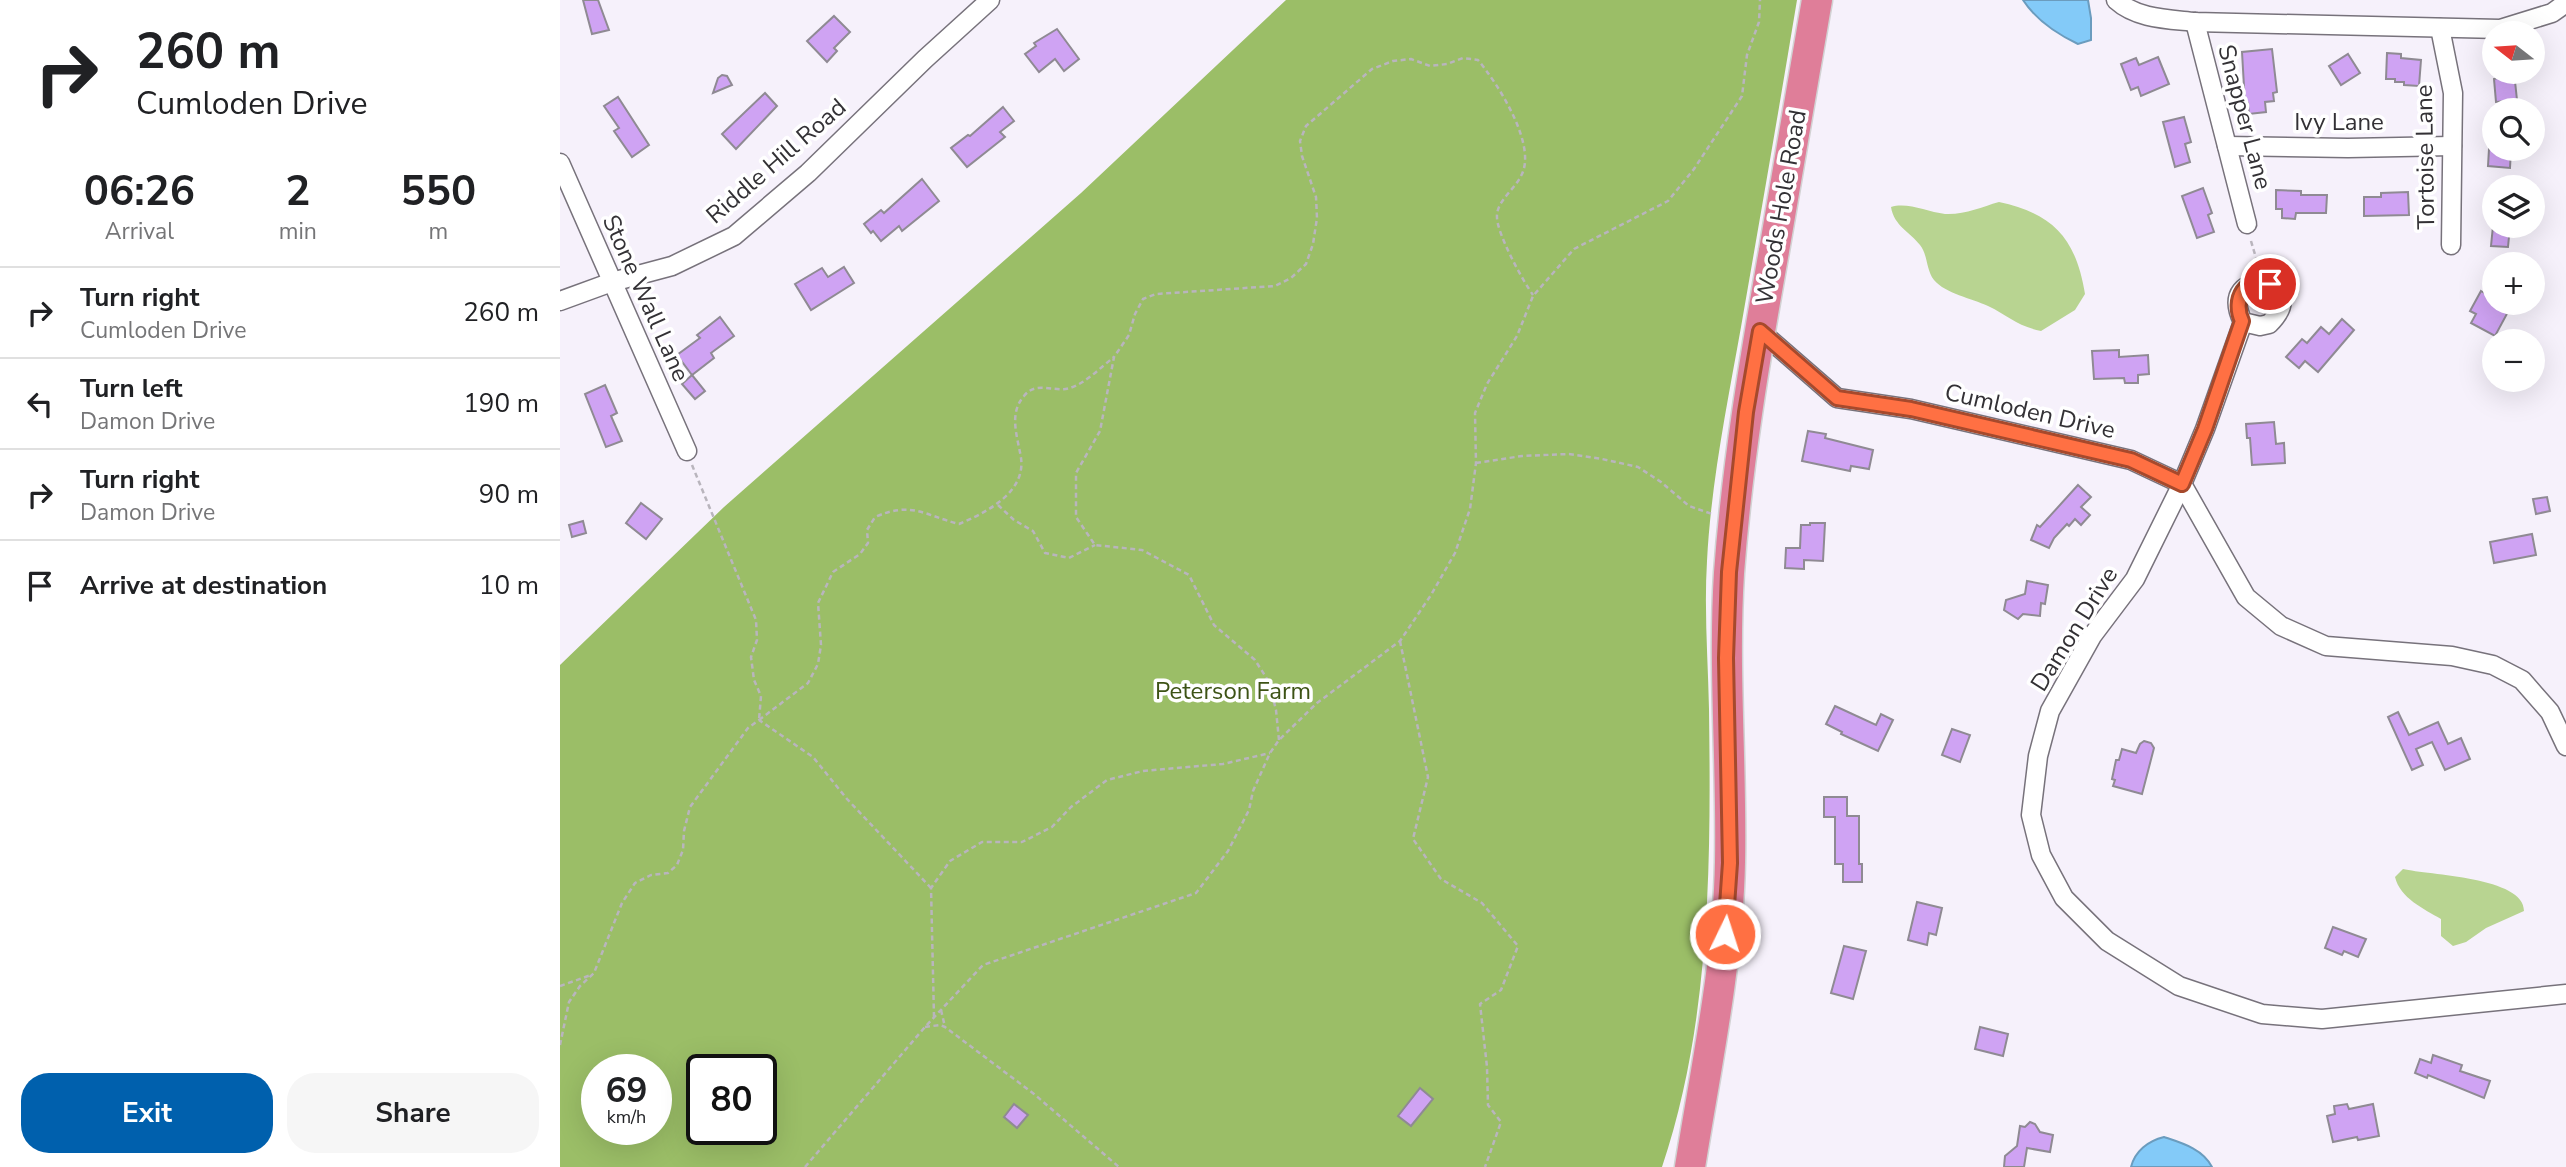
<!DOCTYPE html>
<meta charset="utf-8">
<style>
body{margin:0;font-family:"Nunito Sans",sans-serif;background:#f6f6f6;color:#202124;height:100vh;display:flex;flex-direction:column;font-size:26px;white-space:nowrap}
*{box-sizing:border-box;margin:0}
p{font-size:23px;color:#757577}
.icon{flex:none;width:38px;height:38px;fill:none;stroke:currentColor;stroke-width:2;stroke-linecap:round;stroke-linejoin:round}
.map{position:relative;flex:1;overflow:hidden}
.drawer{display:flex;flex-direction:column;background:#fff;width:560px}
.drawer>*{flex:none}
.banner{background:#fff;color:#202124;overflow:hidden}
.needle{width:46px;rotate:287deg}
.fabs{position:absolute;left:1922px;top:21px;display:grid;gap:14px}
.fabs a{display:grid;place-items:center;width:63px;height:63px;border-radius:50%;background:#fff;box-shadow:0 7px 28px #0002;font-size:35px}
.speed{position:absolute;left:21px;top:1054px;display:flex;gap:14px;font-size:35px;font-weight:700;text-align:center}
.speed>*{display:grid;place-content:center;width:91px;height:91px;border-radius:50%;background:#fff;box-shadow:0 7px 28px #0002;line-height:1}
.speed small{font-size:18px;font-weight:400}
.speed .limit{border:4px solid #111;border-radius:10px;background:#fff;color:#111}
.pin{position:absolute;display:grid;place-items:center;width:60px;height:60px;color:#fff;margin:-30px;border:4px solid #fff;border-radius:50%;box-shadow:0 2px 7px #0007}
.me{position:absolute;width:77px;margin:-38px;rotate:4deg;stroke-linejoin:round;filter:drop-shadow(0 0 5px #0008)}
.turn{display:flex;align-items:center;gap:24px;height:147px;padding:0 21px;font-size:32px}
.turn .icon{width:91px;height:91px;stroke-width:2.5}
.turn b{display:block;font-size:49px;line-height:60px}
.eta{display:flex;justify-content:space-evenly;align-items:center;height:119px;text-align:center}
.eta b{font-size:42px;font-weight:700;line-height:49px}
.cta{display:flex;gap:14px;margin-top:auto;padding:14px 21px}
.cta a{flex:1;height:80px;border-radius:28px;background:#0060ad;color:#fff;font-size:28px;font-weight:700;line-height:80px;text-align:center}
.cta a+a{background:#f6f6f6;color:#202124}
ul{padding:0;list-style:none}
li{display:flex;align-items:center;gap:21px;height:91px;padding:0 21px;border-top:2px solid #e0e0e0}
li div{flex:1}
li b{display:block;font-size:26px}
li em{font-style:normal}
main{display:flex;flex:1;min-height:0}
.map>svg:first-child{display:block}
</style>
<main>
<section class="drawer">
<div class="banner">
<div class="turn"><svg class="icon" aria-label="right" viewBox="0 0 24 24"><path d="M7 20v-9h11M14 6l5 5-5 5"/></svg><div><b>260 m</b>Cumloden Drive</div></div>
</div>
<div class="eta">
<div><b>06:26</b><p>Arrival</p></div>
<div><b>2</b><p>min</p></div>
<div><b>550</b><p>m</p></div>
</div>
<ul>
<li><svg class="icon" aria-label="right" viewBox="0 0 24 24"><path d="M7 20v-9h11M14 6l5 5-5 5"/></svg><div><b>Turn right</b><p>Cumloden Drive</p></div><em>260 m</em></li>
<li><svg class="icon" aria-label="left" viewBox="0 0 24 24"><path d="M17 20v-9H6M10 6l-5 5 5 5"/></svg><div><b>Turn left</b><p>Damon Drive</p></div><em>190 m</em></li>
<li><svg class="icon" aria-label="right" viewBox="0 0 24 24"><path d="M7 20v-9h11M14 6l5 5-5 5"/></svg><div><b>Turn right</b><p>Damon Drive</p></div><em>90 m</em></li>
<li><svg class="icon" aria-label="arrive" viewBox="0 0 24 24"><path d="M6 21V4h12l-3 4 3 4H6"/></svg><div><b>Arrive at destination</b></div><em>10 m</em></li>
</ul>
<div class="cta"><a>Exit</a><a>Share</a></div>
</section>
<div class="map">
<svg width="2006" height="1167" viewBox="0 0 2006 1167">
<rect width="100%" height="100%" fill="#f6f1fb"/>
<g fill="#b8d491">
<path d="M1439,202C1494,214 1516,239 1525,294L1515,310L1481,331C1457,326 1449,316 1428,306C1411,298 1386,294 1374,280C1366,270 1368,255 1360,245C1350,232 1334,226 1331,207C1348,202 1367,212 1385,214C1405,215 1421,207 1439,202Z"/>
<path d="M1843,869C1868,875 1965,877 1964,911L1926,928L1906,942L1893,946L1881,936V919C1864,909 1840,898 1835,877Z"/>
</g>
<path fill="#9bbe67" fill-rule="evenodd" d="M726,0H1237C1219,109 1200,218 1181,327C1167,405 1151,483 1147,561C1144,611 1148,660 1149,709C1151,862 1151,1021 1102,1167H0V665L164,507L521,193ZM37,1069H96V1129H37ZM142,1069H201V1129H142Z"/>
<g fill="#83caf8" stroke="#6b9cbe" stroke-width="2">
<path d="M1463,0H1528L1531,18V40L1518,44C1497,34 1476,20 1463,0Z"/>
<path d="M1604,1137C1622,1143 1643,1149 1652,1167H1571C1575,1151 1588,1141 1604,1137Z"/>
</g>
<g fill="#cfa3f3" stroke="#8f8a93" stroke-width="2">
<path d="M23,0H38L49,30L32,34Z"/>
<path d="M274,16L290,32L274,48L277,51L267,62L247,41Z"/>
<path d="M497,29L519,59L504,71L495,59L479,72L465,54L476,46L474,43Z"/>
<path d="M1712,49L1717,92L1713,93L1714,101L1705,102L1706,112L1689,114L1688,103L1685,104L1682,52Z"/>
<path d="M1827,53L1841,54V58L1861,60L1859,86L1844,85V82H1835V79H1826Z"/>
<path d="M1788,54L1800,73L1781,85L1769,66Z"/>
<path d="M1598,57L1609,84L1581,96L1578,87L1571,90L1561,64L1576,58L1579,65Z"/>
<path d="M1938,72H1954L1957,100L1936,102L1934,79L1938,78Z"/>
<path d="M162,75L167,76L172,85L153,93L158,78Z"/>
<path d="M205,93L217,106L176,149L162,134Z"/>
<path d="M58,97L89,145L72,157L54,131L59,128L44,106Z"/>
<path d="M443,107L454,121L440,132L445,137L407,167L391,148L408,135L410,136Z"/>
<path d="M1624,117L1631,142L1625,144L1630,162L1615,167L1603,122Z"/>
<path d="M1929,149H1951L1950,168L1928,166Z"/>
<path d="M362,179L379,201L342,231L339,226L321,241L313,231L311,233L304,224L321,210L324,213Z"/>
<path d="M1643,188L1652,213L1648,215L1654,232L1637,238L1622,196Z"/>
<path d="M1716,190L1741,191V195H1767L1766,213H1736L1735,219L1722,218V209H1716Z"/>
<path d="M1848,192L1849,215L1804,216V197H1821V193Z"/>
<path d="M1933,226H1950L1948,247L1931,246Z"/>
<path d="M284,267L294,283L251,310L235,284L262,268L268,277Z"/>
<path d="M1921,291L1933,298L1931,301L1934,303L1949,310L1935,336L1911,323L1916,314L1910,311Z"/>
<path d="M160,317L174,336L151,353L154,358L132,375L117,355L140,338L137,335Z"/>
<path d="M1782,319L1794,330L1758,372L1745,361L1739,368L1726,357L1742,339L1747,343L1761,327L1769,334Z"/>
<path d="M1559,350V357L1588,355L1589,374L1578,375V383H1565L1564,378L1534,379L1532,351Z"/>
<path d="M132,375L145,391L135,399L122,384Z"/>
<path d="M45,385L57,413L51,416L62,441L46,447L25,394Z"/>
<path d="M1714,422L1716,444L1724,443L1725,463L1692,465L1690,438H1687L1686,424Z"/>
<path d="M1248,431L1266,434L1265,438L1313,450L1309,469L1291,466L1290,471L1242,461Z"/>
<path d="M1518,485L1531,497L1521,507L1530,515L1521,525L1515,519L1509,526L1507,524L1494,538L1489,548L1471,540L1477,525L1480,527Z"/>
<path d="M1987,497L1990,511L1976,514L1973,499Z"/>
<path d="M81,503L102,519L86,539L66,523Z"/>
<path d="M23,521L26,533L12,537L9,525Z"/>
<path d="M1250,523H1265L1263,561L1244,560V569L1225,568L1226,548H1240L1241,525H1250Z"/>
<path d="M1972,534L1976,555L1934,563L1930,542Z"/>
<path d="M1467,581L1488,585L1485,604L1481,603L1480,616L1463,614L1458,619L1444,610L1446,600L1465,594Z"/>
<path d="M1275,706L1316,725L1321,714L1333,720L1318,751L1281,734L1282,732L1266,724Z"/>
<path d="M1838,712L1849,735L1878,722L1888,744L1901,738L1910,759L1885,770L1872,742L1856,749L1863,765L1852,770L1828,717Z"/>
<path d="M1392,729L1410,735L1400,762L1382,755Z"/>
<path d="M1584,741L1591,743L1594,748L1582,794L1553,786L1555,780L1552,779L1556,760H1559L1562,749L1576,753L1580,744Z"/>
<path d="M1264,797H1287V816H1299V864H1302V882H1283V864H1275V817H1264Z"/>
<path d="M1357,902L1382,908L1376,935L1369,933L1367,945L1348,940Z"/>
<path d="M1773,927L1806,939L1798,957L1784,951L1782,955L1765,948Z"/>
<path d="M1284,946L1306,951L1293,999L1271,993Z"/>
<path d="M1420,1027L1448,1034L1443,1056L1415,1049Z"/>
<path d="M1873,1055L1902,1065L1900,1071L1930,1081L1924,1098L1868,1075L1867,1078L1855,1073L1860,1059L1871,1063Z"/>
<path d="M860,1088L873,1099L851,1126L838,1116Z"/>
<path d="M454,1104L468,1115L457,1128L444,1117Z"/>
<path d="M1787,1104L1789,1109L1813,1104L1819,1136L1798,1140L1797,1137L1773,1142L1767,1116L1775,1114L1774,1106Z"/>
<path d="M1470,1122L1475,1124L1480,1132L1493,1135L1490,1152L1467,1148L1464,1167H1444L1445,1156L1457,1146L1460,1126L1465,1127Z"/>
</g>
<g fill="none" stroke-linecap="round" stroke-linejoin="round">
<g stroke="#77727b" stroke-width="21">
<g id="street">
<path d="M1556,0C1577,19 1607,19 1635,22L1940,29L1992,13L2006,3"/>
<path d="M1635,22L1687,224"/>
<path d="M1880,28L1893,93L1891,245"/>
<path d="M1667,146L1788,148L1892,146"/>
<path d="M0,163L127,451"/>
<path d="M0,301L52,282L112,266L174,236L248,173L365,59L430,0"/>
<path d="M1683,322L1700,326L1709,324C1756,278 1654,263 1683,322L1645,429L1622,484L1575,579L1532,636L1490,711L1478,756L1471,815L1481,855L1504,898L1547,941L1619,986L1702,1014L1762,1019L2006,994"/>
<path d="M1200,331L1277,398L1351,409L1571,460L1622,484L1686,597L1721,626L1766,646L1892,656L1933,665L1962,680L1990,712L2006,746"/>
</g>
</g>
<g stroke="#d2d2d3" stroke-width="33">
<path id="highway" d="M1130,1167C1146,1066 1168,965 1170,862C1172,766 1163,669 1169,573C1177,464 1195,357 1214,251C1228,167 1242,83 1257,0"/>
</g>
<g stroke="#b9b5bd" stroke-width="2.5" stroke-dasharray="5 3.5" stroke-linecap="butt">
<path d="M1691,241L1699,268"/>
<path d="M916,463L962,456L1009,454L1042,459L1078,467L1101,482L1129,506L1152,514"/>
<path d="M132,465L196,620L197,640L191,657L194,680L201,696L199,720"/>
<path d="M438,505L454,520L473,531L485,553L509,558L535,545"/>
<path d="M840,641L868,777L853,839L881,879L922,903L958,946L941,990L920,1004L927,1067L928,1105L941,1122L925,1167"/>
<path d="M199,720L248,683L258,664L261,645L258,603L273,572L300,554L308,543L307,530L315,517C352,501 364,515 399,524C425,513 466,493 461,458C458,438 448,414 464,396C476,380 495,393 510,388C526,383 541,367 554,357"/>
<path d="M719,740L716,710L709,682L695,660L654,625L629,575L582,550L535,545L516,517V473L540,431L554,357L569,335L575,314L583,299L596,294L715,286L731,278L746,264L753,244L757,218L756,197L742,156L740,141L746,126L812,69L833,61L851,59L870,66L887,64L903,58L918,60C938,84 978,146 961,176C954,190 936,202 937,217C937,234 963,281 973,295"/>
<path d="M0,986L31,975"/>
<path d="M381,1010L385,1027"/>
<path d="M374,1017L371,888L390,861L422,842H462L492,827L511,807L547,780L583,771L663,764L710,753"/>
<path d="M365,1027L380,1025L385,1027L474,1094L559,1167"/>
<path d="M0,1045L9,1002L20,986L34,973L62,903L75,883L91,875L108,873L117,865L123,850L124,831L130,807L188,728L199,720L253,757L287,799L371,888"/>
<path d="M245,1167L365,1027L423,965L636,893L668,851L689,810L693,791L710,753L719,740L757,703L840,641L871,595L895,553L910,509L916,463L915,413L927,384L957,336L973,296L1014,249L1108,201L1134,169L1182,96L1187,55L1199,22L1200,0"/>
</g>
<use href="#street" stroke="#fff" stroke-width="18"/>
<use href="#highway" stroke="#df7e99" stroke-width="30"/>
</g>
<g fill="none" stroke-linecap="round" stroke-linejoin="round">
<g stroke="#a6492c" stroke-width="18">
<path id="route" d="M1165,934L1170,863L1166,658L1169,572L1186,412L1200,331L1277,398L1351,409L1571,460L1622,484L1645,429L1682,321C1672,300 1685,275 1710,284"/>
</g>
<use href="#route" stroke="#ff7043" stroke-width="12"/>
</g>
<g text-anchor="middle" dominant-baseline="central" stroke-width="7" stroke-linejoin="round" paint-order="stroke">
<g font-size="24" fill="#333135" stroke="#fff">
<text transform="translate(1685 117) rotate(75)">Snapper Lane</text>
<text x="1779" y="122">Ivy Lane</text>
<text transform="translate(1865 157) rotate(-91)">Tortoise Lane</text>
<text transform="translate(216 161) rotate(-41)">Riddle Hill Road</text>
<text transform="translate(1221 207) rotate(-80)">Woods Hole Road</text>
<text transform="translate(86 298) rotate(66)">Stone Wall Lane</text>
<text transform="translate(1470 411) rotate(13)">Cumloden Drive</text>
<text transform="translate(1514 629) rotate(-58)">Damon Drive</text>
</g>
<g font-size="24" fill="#3d5315" stroke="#fff">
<text x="673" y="691">Peterson Farm</text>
</g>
</g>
</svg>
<div class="fabs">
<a><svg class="needle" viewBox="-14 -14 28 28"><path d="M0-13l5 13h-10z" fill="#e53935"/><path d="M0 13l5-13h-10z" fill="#757577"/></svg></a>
<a><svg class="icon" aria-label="search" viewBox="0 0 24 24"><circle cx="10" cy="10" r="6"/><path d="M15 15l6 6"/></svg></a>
<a><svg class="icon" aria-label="layers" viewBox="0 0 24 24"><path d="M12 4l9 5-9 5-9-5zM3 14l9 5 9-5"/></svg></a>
<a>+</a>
<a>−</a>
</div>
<div class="speed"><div>69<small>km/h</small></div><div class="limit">80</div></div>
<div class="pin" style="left:1710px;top:284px;background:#d93025"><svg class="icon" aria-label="arrive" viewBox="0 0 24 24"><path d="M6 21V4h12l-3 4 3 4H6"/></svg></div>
<svg class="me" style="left:1165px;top:934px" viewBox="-20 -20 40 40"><circle r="17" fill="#ff7043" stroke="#fff" stroke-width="3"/><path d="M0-11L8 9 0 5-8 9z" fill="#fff"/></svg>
</div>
</main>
